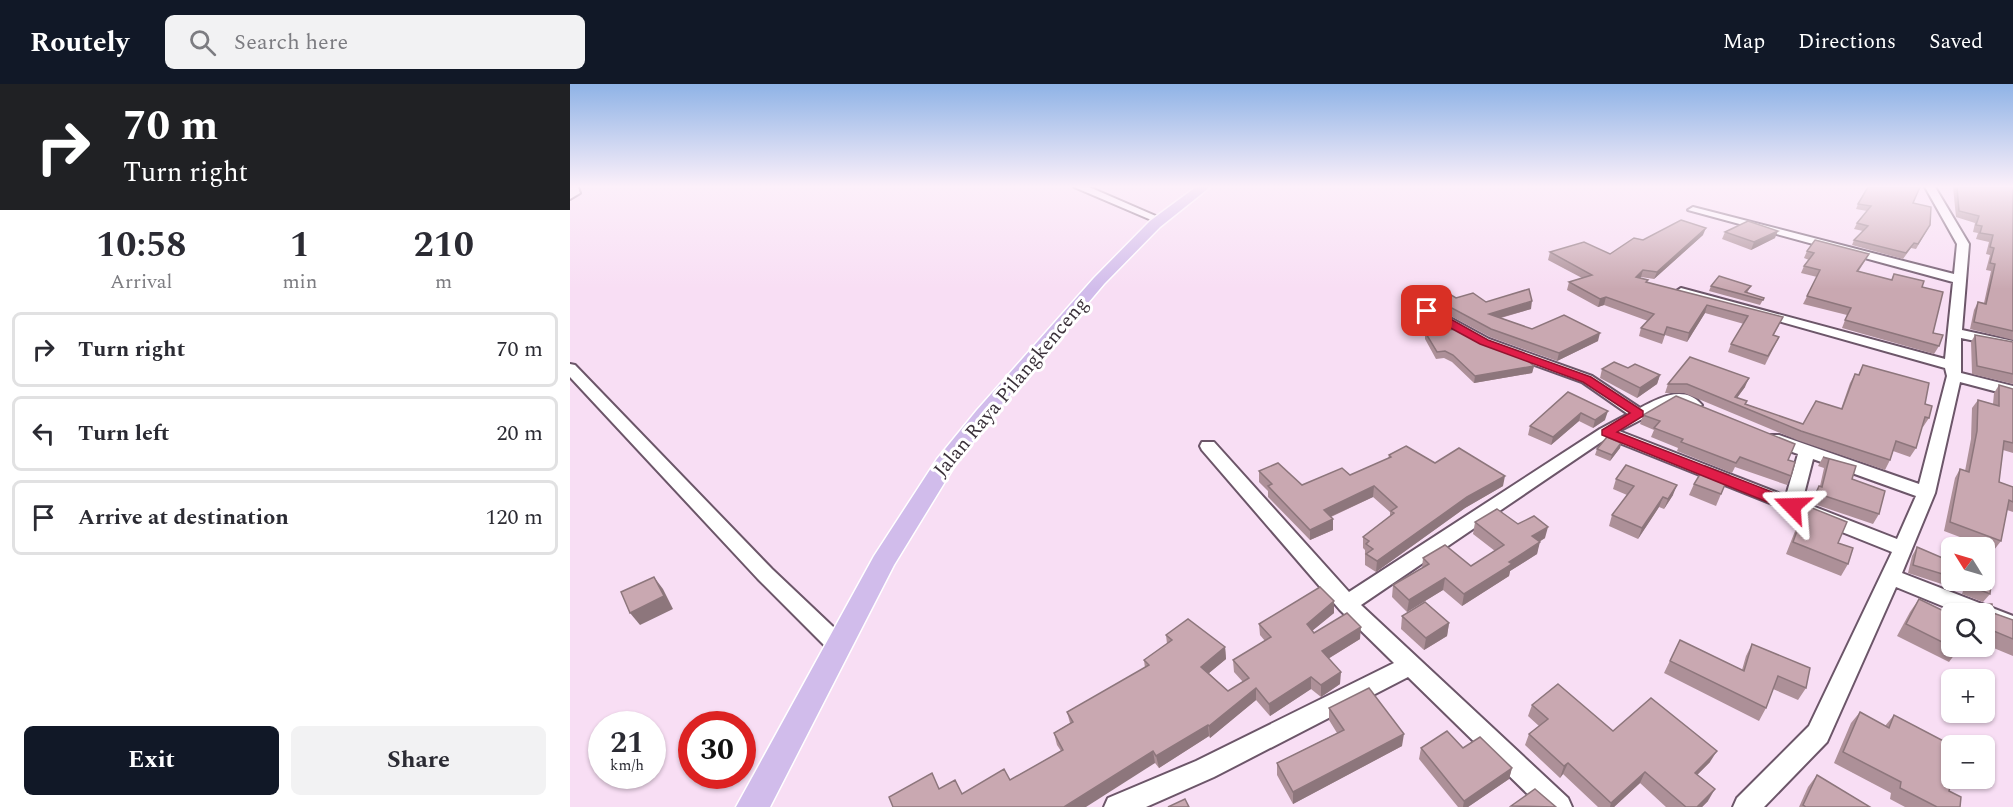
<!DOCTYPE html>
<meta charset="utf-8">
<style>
body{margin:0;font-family:Spectral,serif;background:#f2f2f3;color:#2b2b33;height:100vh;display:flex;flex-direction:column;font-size:22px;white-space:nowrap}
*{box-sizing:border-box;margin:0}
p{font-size:20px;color:#7c7c81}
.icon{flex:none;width:33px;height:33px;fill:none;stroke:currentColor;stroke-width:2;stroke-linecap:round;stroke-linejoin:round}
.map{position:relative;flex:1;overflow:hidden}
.panel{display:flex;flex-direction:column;background:#fff;width:570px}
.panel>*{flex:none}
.banner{background:#202124;color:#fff;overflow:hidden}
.needle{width:39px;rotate:307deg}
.fabs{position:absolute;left:1371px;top:453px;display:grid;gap:12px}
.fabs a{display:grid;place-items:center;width:54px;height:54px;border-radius:9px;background:#fff;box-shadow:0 2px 4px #0004;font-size:30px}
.speed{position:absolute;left:18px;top:627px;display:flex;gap:12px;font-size:30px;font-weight:700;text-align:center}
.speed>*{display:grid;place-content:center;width:78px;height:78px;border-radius:50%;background:#fff;box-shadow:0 2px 4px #0004;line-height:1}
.speed small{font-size:15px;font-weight:400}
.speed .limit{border:9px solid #d22;background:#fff;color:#111}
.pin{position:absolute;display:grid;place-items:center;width:51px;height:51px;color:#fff;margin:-26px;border-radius:12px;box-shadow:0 3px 9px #0006}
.me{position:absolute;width:66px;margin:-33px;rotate:292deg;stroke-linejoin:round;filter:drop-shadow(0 0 4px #0008)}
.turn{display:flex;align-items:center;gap:21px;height:126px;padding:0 24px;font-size:27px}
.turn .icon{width:78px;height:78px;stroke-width:2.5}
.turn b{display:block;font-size:42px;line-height:51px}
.eta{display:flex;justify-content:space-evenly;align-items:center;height:102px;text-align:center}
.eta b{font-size:36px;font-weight:700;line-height:42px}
.button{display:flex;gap:12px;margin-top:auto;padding:12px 24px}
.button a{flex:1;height:69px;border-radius:9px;background:#111827;color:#fff;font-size:24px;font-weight:700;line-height:69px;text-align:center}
.button a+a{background:#f2f2f3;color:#2b2b33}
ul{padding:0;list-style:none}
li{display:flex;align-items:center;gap:18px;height:75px;margin:0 12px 9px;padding:0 12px;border:3px solid #e1e1e2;border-radius:9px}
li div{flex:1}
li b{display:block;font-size:22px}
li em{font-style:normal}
header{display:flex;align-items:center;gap:36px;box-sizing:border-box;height:84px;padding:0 30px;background:#111827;color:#fff}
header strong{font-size:28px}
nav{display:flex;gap:33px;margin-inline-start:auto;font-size:21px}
.search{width:420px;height:54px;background:#f2f2f3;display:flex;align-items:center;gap:15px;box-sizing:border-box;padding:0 21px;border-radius:9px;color:#7c7c81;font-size:22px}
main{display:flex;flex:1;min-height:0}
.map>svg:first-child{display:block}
</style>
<header>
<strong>Routely</strong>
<div class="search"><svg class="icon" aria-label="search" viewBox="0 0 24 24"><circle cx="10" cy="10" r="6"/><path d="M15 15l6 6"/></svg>Search here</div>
<nav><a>Map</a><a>Directions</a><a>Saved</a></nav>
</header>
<main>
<section class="panel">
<div class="banner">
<div class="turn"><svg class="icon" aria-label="right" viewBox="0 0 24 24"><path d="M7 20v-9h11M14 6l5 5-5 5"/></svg><div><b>70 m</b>Turn right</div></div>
</div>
<div class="eta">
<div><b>10:58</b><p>Arrival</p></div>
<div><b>1</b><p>min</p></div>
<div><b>210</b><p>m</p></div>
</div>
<ul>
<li><svg class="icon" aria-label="right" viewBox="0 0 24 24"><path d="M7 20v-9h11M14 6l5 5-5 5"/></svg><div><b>Turn right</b></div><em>70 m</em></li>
<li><svg class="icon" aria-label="left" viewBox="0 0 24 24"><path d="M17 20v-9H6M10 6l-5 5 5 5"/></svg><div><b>Turn left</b></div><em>20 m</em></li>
<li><svg class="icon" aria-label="arrive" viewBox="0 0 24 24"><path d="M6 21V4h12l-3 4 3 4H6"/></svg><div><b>Arrive at destination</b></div><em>120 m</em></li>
</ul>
<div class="button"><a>Exit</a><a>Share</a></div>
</section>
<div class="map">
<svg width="1443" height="723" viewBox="0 0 1443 723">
<rect width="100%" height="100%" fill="#f8def4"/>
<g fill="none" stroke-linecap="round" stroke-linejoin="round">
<g stroke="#6c5669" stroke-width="4">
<g id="minor">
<path d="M0,103H8L10,109L0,115Z"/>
<path d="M504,103H519L595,136L586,138Z"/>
<path d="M1355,103H1365L1399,160L1392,246L1443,257V265L1391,254V289L1443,302V312L1390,298L1365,409L1332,489L1443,532V549L1414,539V530H1392L1326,503L1257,658L1194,723H1163L1167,714L1239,642L1322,468L1037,354L791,521L998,714L1002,723H971L838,593L644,693L576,723H534L538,714L626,677L824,579L770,526L632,366L630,362L632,358H644L779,508L1030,345L1058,330L1012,298L909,261L852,230V224H862L919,255L1022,292L1070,324C1089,314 1114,300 1132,321L1124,326L1103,319L1049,347L1216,412L1228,370L1197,359L1195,355L1197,351H1209L1349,400L1377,292L1375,284L1105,208L1111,204L1375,275L1383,198L1118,126L1123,123L1384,190L1387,160ZM1243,375L1346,412L1327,455L1232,418Z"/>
<path d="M0,280L5,281L202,485L277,556L280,562L277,568L269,571L261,568L188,495L0,293Z"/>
</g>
</g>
<g stroke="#fff" stroke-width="3">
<path id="major" d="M626,103H640L590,143L534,200L421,334L384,383L324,481L200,723H166L304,472L367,375L407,326L524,194L580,137Z"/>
</g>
<use href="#minor" fill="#fff" fill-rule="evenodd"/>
<use href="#major" fill="#d1bceb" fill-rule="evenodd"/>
</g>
<g fill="#ad9098">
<path d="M1383,103H1443V256L1400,245L1404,226L1408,218L1414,219L1421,187L1416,186L1420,171L1416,170L1419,158L1406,155L1408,149L1403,148L1405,139L1386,133Z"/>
<path d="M1343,119L1360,141L1346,165L1341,164L1333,175L1282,161L1284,156L1293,147L1284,145L1287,139L1297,127L1286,125L1288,120Z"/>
<path d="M1155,148L1205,154L1181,166L1152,155Z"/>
<path d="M1133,151L1084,195L1071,193L1070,194L1078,196L1077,198L1209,241L1204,251L1209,253L1195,281L1158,268L1161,260L1174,240L1135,229L1117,258L1095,251L1092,260L1069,252L1071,244L1078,237L1034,221L1028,223L997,206L999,198L1012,194L978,176L980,168L1040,170L1073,156Z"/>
<path d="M1237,167L1295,177L1288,188L1321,196L1324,190L1352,203L1363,249L1369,262L1364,270L1272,244L1277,231L1233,220L1247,193L1231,189L1234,182L1239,176L1234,174Z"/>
<path d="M1141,202H1181L1177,209L1194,214L1190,221L1139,207Z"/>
<path d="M863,214H886L916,218L961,225L931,234L962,245L1028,257L987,277L920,253L862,222Z"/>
<path d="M855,248L909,256L964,282L962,289L904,299L882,278L874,274L866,275L855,255Z"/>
<path d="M1405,251L1443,258V300L1402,290L1401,258Z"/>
<path d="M1120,273L1175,303L1167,314L1176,320L1233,340L1271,325L1280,299L1285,290L1288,291L1293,281L1355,320L1359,334L1353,343H1352L1346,364L1340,373L1323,367L1320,376L1315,386L1227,356L1114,309H1095L1098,300Z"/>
<path d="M1032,285L1090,291L1087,300L1067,314L1030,294Z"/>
<path d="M1429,301L1443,305V369L1433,366L1429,398L1443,403V428L1437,426L1431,457L1424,466L1374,447L1385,394L1390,385L1395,387L1401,355L1402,324L1408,316L1423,320L1424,309Z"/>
<path d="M998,308L1035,336L1023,344L1009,337L981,361L958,351L960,342Z"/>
<path d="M1073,331L1218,376L1221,392L1217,401L1165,383L1162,389L1107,367L1108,364L1081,353L1084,346L1070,340Z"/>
<path d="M1051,359L1050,364L1040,377L1025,371L1027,365Z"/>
<path d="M819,371L865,379L933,402L895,424L806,488L795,481V466L793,464V453L820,432V428L803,413L761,433L763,446L740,456L698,413V407L689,398V387L732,401L780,391L818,375Z"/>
<path d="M1253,373L1286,382L1282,395L1309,430L1303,440L1241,419L1244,411L1249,402H1250L1254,384L1248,382Z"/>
<path d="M1159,391L1146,422L1119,411L1124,400Z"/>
<path d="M1046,395L1103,411L1094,425L1089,423L1068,455L1039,442L1042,431L1057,411L1043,405Z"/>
<path d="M1232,420L1268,459L1278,480L1271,492L1216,470L1227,442L1223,440Z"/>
<path d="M905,438L975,454L969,458L967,470L940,487L939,492L892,522L873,506L837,528L822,513L823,501L852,484L853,474L901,482L925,467L903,450Z"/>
<path d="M1347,463L1382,478V496H1414L1420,510L1413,518L1392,510L1393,507L1338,489L1342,472Z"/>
<path d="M1349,515L1388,566L1379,578L1327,552L1340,528Z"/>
<path d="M764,517V529L742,547L744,549L790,555L758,575L770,600L751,613L741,605L700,632L686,616L640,654L639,652L589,684L585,679L323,723L369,705L392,710L440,696L491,667L487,661L484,649L500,639L497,628L575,584L574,576L597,560L596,551L655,563L656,575L639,589L658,607L673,598L664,588L663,576L695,557L690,551L689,540Z"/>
<path d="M1400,520L1443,536V572L1414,560V530H1392Z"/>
<path d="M832,532L879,539L877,552L854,566L831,545Z"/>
<path d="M1110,556L1172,586L1176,572L1182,560L1236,604L1228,616L1203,605L1196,624L1189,637L1094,589Z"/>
<path d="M962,621L1140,678L1127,691L1138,717L1132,723H1096L1070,699L1044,723H1028L993,690L990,694L955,661L959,650L969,642L958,632Z"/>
<path d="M759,624L832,662L723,720L707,691V679L767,649L759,636Z"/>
<path d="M1290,628L1315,642L1324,631L1390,723H1335L1320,715L1321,709L1264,679L1281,639Z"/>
<path d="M851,664H893L942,684L939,695L898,723H888L849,675Z"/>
<path d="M1247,691L1300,723H1229L1238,703Z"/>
</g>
<g fill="#8d767c">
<path d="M1136,144L1133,151L1084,195L1087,188Z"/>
<path d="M1208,147L1205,154L1181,166L1184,158Z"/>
<path d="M1073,186L1071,193L1064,200L1066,193Z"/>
<path d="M1036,213L1034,221L1028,223L1030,215Z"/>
<path d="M962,217L961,225L918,237L919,230Z"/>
<path d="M1137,221L1135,229L1117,258L1119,249Z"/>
<path d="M1030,249L1028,257L987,277L989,269Z"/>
<path d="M964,282L962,289L904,299L905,292Z"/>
<path d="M1090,291L1087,300L1067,314L1070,304Z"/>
<path d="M1179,294L1175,303L1163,319L1165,313Z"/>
<path d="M1038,327L1035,336L1023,344L1025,336Z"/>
<path d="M1011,329L1009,337L981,361L983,353Z"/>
<path d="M1051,359L1050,364L1040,377L1042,371Z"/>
<path d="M935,392L933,402L895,424L806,488L807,477L897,413Z"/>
<path d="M1107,401L1103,411L1094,425L1098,415Z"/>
<path d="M804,402L803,413L753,436L754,426Z"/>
<path d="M1093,413L1089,423L1068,455L1072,444Z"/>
<path d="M763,435V446L740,456V446Z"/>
<path d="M978,443L975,454L959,464L962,452Z"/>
<path d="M970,458L967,470L940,487L939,492L892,522L894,510L939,478Z"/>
<path d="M84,493L93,505L103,525L70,541L60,529Z"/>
<path d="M875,494L873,506L837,528L839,516Z"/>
<path d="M764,517V529L737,551V540Z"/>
<path d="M879,539L877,552L854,566L856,554Z"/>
<path d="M791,543L790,555L751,579L752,567Z"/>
<path d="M655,563L656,575L633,594L631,583Z"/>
<path d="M771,588L770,600L751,613V601Z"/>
<path d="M741,593V605L700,632L699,620Z"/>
<path d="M686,604V616L640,654L639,642Z"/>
<path d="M638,641L639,652L589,684L586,672Z"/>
<path d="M834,650L832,662L723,720V708Z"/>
<path d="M583,667L585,679L516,723H494Z"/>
<path d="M1147,667L1140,678L1118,700L1125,689Z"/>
<path d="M998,679L993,690L990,694L994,682Z"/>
<path d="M942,684L939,695L898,723H893L894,717Z"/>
<path d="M1075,688L1070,699L1044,723H1040L1041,719Z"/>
<path d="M1145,705L1138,717L1132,723H1127Z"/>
</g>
<g fill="#c9a8b1" stroke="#8d767c" stroke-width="1.5">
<path d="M1298,103H1350L1343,119L1361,123L1360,141L1348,160L1344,159L1336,169L1284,156L1298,142L1287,139L1301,122L1288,120Z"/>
<path d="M1387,103H1443V247L1404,238L1408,218L1416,220L1425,180L1420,179L1424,164L1420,163L1423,151L1410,149L1412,142L1406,141L1409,132L1389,127Z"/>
<path d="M1111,136L1136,144L1087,188L1073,186L1066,193L1078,196L1076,198L1213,233L1203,251L1209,253L1198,272L1161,260L1178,232L1137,221L1119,249L1097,243L1094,251L1071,244L1084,230L1036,213L1030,215L999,198L1022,191L980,168L1014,158L1040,170L1064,154L1073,156Z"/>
<path d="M1178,137L1208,147L1184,158L1155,148Z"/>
<path d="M1245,156L1299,170L1287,187L1322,196L1324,190L1354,197L1352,203L1373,208L1363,249L1373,251L1369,262L1275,236L1281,224L1237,212L1250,186L1234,182L1244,169L1237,167Z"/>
<path d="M1149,192L1181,202L1175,208L1194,214L1193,216L1141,202Z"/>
<path d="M959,205L962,217L919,230L962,245L994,231L1030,249L989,269L921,245L863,214L878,209L886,214L903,209L916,218Z"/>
<path d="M888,245L909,256L951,271L964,282L905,292L883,271L875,267L867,268L855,248Z"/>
<path d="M1405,251L1443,258V290L1407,282Z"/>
<path d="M1120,273L1179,294L1165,313L1177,317L1175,320L1233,340L1246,317L1272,325L1285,290L1289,291L1293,281L1359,299L1355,320L1362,322L1359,334L1355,333L1346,364L1326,357L1320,376L1231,347L1117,300H1098Z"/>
<path d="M1044,278L1058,284L1065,280L1090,291L1070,304L1032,285Z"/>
<path d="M1429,301L1443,305V359L1434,357L1429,398L1443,403V418L1439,416L1431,457L1380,438L1390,385L1399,388L1407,347L1408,316L1429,322Z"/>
<path d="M998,308L1038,327L1025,336L1011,329L983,353L960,342Z"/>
<path d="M1106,312L1225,360L1218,376L1225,378L1221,392L1170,373L1166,379L1111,358L1113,355L1084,344L1090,337L1073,331Z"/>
<path d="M1037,353L1051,359L1042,371L1027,365Z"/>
<path d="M836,362L865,379L889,364L935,392L897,413L807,477L796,470L803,465L796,460L799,457L793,453L824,429L821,427L827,423L804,402L754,426L763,435L740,446L698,402L702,400L689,387L708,379L732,401L772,384L780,391L821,373L819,371Z"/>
<path d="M1253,373L1286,382L1282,395L1315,407L1309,430L1246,409L1249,402L1252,403L1259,375Z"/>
<path d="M1056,381L1107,401L1098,415L1093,413L1072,444L1042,431L1064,402L1046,395Z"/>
<path d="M1135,382L1159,391L1151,410L1124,400Z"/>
<path d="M1232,420L1277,438L1268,459L1283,464L1278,480L1223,458L1233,430L1229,429Z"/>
<path d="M927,425L948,440L964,432L978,443L962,452L970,458L939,478L942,480L894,510L875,494L839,516L823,501L859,480L853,474L875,461L901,482L934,461L905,438Z"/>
<path d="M1347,463L1382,478V493L1343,481Z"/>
<path d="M1414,485L1422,488L1420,510L1398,501L1399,499L1392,496H1414Z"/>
<path d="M84,493L94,512L60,529L51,508Z"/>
<path d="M750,503L764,517L737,540L744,549L777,529L791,543L752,567L771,588L751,601L741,593L699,620L686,604L639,642L638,641L586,672L583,667L494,723H323L319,713L362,689L369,705L385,696L392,710L434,685L440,696L493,666L484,649L503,638L497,628L579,581L574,576L602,556L596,551L618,535L655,563L631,583L658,607L679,594L663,576L701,553L689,540Z"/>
<path d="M1349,515L1382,531V562H1390L1388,566L1336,540Z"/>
<path d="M855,518L879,539L856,554L832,532Z"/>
<path d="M1400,520H1422L1423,529L1443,536V555L1414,543V530H1398Z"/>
<path d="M1110,556L1174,587L1182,560L1240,584L1236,604L1208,592L1196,624L1100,577Z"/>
<path d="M988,600L1043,647L1081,614L1147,667L1125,689L1145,705L1127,723H1116L1075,688L1041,719L998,679L994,682L959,650L978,635L962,621Z"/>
<path d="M799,604L834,650L723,708L707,679L774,646L759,624Z"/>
<path d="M1290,628L1319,644L1324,631L1383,662H1382V694L1379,707L1391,713L1390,723H1367L1330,704L1331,698L1273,668Z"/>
<path d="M877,647L893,664L910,653L942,684L894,717L851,664Z"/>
<path d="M1247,691L1300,723H1236L1233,721Z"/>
<path d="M965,705L986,723L941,722Z"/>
<path d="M615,715L619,723H598Z"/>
</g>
<linearGradient id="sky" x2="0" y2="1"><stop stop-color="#8fb3e6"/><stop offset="0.5" stop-color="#fcf0fa"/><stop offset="1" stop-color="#fcf0fa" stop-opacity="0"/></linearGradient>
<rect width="1443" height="205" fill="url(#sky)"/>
<path fill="#e11d48" stroke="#92132f" stroke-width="1.5" d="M853,224H861L918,256L1021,293L1073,327V332L1047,348L1228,418L1230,422L1222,427L1217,426L1032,351V346L1060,329L1013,298L910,260L853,229Z"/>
<g text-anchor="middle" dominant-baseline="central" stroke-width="6" stroke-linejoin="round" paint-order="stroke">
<g font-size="20" fill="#3a3039" stroke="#fff">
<text transform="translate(441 303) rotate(-50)">Jalan Raya Pilangkenceng</text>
</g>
</g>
</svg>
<div class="fabs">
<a><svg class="needle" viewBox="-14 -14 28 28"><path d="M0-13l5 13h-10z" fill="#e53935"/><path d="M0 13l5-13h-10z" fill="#7c7c81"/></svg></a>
<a><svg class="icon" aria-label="search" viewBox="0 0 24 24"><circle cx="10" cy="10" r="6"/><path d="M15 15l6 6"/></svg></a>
<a>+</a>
<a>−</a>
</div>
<div class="speed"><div>21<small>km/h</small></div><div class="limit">30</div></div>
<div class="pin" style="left:857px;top:227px;background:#d93025"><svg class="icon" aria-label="arrive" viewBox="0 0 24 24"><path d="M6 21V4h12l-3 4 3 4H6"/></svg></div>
<svg class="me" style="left:1222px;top:422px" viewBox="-20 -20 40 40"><path d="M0-17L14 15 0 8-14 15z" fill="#e11d48" stroke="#fff" stroke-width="4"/></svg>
</div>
</main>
